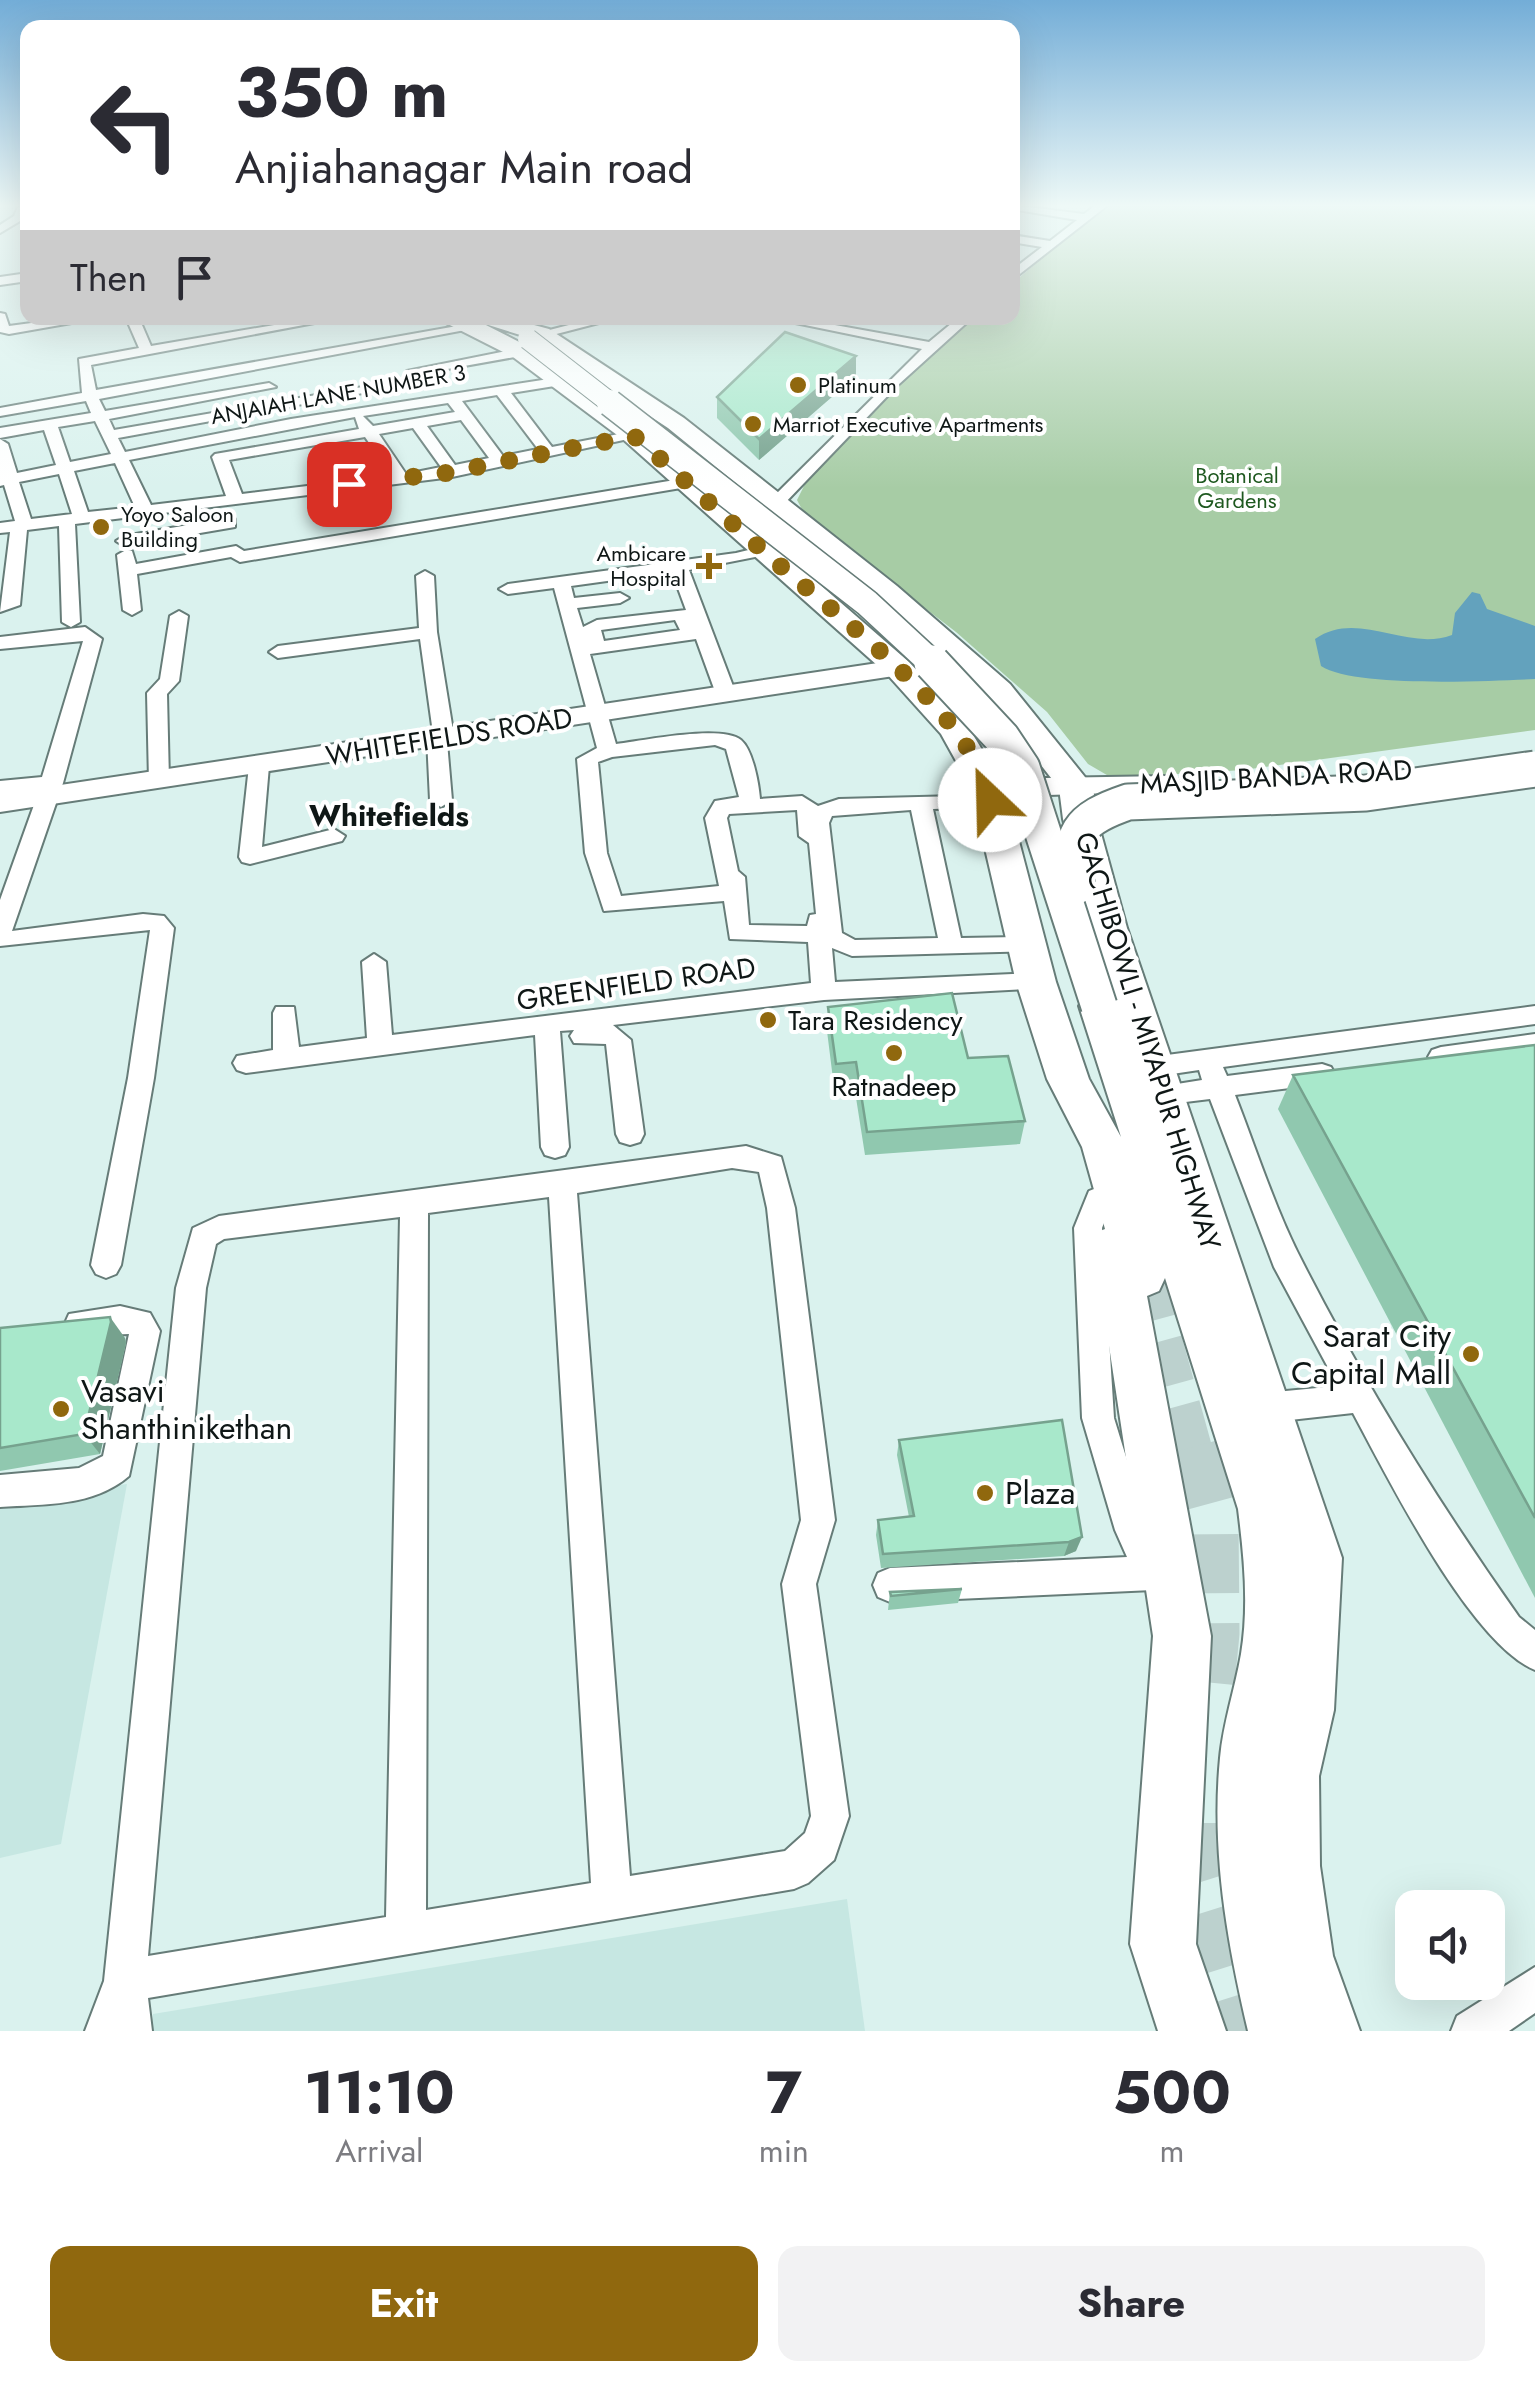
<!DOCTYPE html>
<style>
body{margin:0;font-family:Jost,sans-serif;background:#f2f2f3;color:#2b2b33;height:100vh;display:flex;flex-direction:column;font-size:38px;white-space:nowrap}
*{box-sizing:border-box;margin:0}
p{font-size:32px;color:#7c7c81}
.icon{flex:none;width:55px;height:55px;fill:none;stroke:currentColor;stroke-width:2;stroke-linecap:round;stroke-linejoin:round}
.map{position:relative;height:2031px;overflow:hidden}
.side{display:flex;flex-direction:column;background:#fff;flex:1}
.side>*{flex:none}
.top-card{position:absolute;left:20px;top:20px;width:1000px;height:305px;border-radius:20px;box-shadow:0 10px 40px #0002;background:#fff;color:#2b2b33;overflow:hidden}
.controls{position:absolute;left:1395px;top:1890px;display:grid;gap:20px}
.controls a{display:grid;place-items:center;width:110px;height:110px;border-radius:20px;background:#fff;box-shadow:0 10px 40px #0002;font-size:50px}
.pin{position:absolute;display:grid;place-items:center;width:85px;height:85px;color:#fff;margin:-42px;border-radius:20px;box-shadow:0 5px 15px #0006}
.me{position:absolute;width:110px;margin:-55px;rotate:336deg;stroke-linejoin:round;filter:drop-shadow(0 0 8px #0008)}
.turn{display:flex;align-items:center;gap:35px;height:210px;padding:0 50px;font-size:45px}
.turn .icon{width:130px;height:130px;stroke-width:2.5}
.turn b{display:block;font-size:70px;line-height:85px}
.then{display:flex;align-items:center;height:95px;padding:0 50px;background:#0003;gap:20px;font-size:38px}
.eta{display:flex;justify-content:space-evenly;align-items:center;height:170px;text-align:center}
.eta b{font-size:60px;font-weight:700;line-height:70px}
.action{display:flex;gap:20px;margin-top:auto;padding:20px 50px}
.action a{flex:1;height:115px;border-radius:20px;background:#90680e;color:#fff;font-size:40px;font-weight:700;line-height:115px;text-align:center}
.action a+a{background:#f2f2f3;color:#2b2b33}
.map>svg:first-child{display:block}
</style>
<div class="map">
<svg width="1535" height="2031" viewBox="0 0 1535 2031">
<rect width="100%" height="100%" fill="#daf2ee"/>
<g fill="#c6e7e2">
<path d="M127,1484L61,1844L0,1858V1502Z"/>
<path d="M847,1899L865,2031H151L153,2014Z"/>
</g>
<path fill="#a7cca5" d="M1112,205H1535V730L1243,770L1112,778L1088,764L1047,712L956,632L806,517L797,500L807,480L899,382L973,318H1012L1013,283L1056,246Z"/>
<path fill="#63a2bd" d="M1472,592L1480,594L1487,609L1535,626V679C1490,681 1354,688 1321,666L1315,639C1358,609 1406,652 1452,635L1455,613Z"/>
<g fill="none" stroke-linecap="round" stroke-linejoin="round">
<path stroke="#bcd1ce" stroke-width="45" stroke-dasharray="45 22" stroke-linecap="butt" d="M1142,1277L1190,1451"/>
<g stroke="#bcd1ce" stroke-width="59" stroke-dasharray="59 30" stroke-linecap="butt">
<path d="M1189,1448L1209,1522L1210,1633L1205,1685"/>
<path d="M1199,1823V1872L1249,2031"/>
</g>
<g stroke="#667c78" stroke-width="4">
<g id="street">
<path d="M19,205H28L25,218L0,233V225L14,216Z"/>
<path d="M1012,205L1084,214L1096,205H1108L1012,280V270L1042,247L1012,242V235L1050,241L1077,220L1012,209Z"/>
<path d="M28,273V281L0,285V277Z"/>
<path d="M0,313L5,314L9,326L69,318H100L9,334L0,332Z"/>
<path d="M126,318H139L151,346L315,318H341L91,365L96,390L474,323L481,327L99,399L105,411L269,383L276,387L109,419L114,430L432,375L439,379L118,438L125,452L291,419L562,377L569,381L567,384L511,393L552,447L634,431L642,436L452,477L75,524L80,622L71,627L62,622L59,526L27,530L20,605L0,612L10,532L0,533V523L15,521L4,485L0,486V439L8,444L17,473L56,465L44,430L0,438V428L91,413L86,401L0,416V408L82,393L79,359L139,348ZM497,395L538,449L503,456L462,401ZM448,403L455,412L373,426L363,416ZM355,417L359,429L215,454L212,457L226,496L151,505L129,460ZM461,420L489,458L455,465L427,426ZM95,421L111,454L70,462L58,427ZM413,428L441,467L406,474L379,434ZM365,437L392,476L355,480L336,442ZM322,444L340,482L242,494L229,460ZM115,463L135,507L88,512L74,471ZM59,474L72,514L31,519L19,482Z"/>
<path d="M596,318H618L541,338L534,334Z"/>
<path d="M771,318H796L929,342L958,318H972L898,385L782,506H770V500L922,349Z"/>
<path d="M521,348L526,349V355L414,375L407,371Z"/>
<path d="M687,478L693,480V486L240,562L231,557L137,574L141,610L132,615L123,610L117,555L126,550L132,551L136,564L236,546L244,551Z"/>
<path d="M229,518L235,519V527L124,546L116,541L124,536Z"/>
<path d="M785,541L791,542V550L689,570L736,694L733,698H719L716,694L696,639L590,654L616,744C642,741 721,724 741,740C753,750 759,785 760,799L802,796L818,806L839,799L998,795L1001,800L998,805L990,807L933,809L961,938L1026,937L1034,939L1038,945L1034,951L852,956L832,948L835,982L1036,973L1048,982L1045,988L824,1000L613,1025L631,1040L644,1134L640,1142L630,1145L620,1142L616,1134L606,1044L574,1043L570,1036L574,1030L560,1031L569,1147L565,1155L555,1158L545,1155L541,1147L535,1035L246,1073L237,1070L233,1063L237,1056L273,1050V1013L276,1007H294L299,1047L367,1038L362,962L374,954L386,962L392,1035L811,983L808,942L730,939L724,901L604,911L585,853L577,759L597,748L554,588L508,594L499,589L508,584L736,553ZM672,572L686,610L597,620L583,627L577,608L620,603L629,598L620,593L574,598L571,586ZM675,620L680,630L604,641L601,630ZM715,745L726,749L739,797L715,801L705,818L719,886L621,896L607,853L598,762L612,757ZM797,810L799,836L809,843L816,914L810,915L807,926L749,925L745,877L738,871L727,818L729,814ZM911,810L938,938L855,940L842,933L829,823L832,816Z"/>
<path d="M425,571L434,576L437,632L454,737L447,742L452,800L441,807L430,800L427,738L433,733L420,639L278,658L269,652L278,646L419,628L416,576Z"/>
<path d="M179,611L188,616L179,681L167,694L169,781L159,787L149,781L147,693L160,679L170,616Z"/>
<path d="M85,627L102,639L63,783L12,931L143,914L164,916L174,928L154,1078L121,1265L116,1274L106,1278L96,1274L91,1265L128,1078L150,930L0,946V900L39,791L0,795V781L42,777L83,641L0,649V637Z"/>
<path d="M259,760L269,766L262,847L334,829L345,836L342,841L250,864L242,862L239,857L249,766Z"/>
<path d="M1535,1006V1024L1223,1067L1227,1076L1322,1064L1331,1067L1335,1074L1331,1081L1322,1084L1235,1095C1257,1151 1276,1212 1304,1265C1367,1388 1440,1505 1519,1617L1535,1630V1670C1470,1643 1388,1478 1353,1413L1264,1423L1253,1418L1248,1408L1253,1398L1264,1393L1338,1386L1274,1267L1210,1099L1161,1105L1152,1102L1148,1095L1152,1088L1202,1080L1199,1070L1152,1077L1143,1074L1139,1067L1143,1060L1152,1057Z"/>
<path d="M1535,1034V1054L1441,1067L1432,1064L1428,1057L1432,1050L1441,1047Z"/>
<path d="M746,1146L781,1157L795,1208L835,1520L816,1584L849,1816L834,1860L808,1883L794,1889L148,1998L152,2031H85L104,1981L176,1288L193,1228L219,1216ZM732,1168L759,1172L767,1208L801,1520L782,1584L811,1816L805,1833L785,1851L630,1876L577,1193ZM549,1197L591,1883L426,1910L428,1213ZM400,1217L386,1917L148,1956L206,1288L216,1244L224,1239Z"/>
<path d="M1099,1187L1109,1191L1113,1199L1102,1228L1114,1418L1147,1525L1170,1572L1165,1585L1153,1590L890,1602L878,1597L873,1585L878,1573L890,1568L1127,1557L1115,1530L1082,1418L1074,1228L1089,1191Z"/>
<path d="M120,1306L150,1313L160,1331L129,1476C93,1507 44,1504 0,1507V1475L79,1468L103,1456L129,1334L80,1336L69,1332L65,1323L69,1314Z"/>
<path d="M1535,1967V2013L1509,2031H1451L1457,2016Z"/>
</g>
</g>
<g stroke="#667c78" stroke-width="4">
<g id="secondary">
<path d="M898,660L911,668L907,674L0,812V794Z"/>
<path d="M1167,776L1177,779L1182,785L1177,791L988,797L978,794L973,788L978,782L988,779Z"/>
</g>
</g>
<g stroke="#667c78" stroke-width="4">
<path id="primary" d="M436,318H466L480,322L478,318H508L549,329L684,418L897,586L1010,684L1093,787L1097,819L1127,928L1342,1558L1334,1710L1319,1776L1320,1866L1333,1956L1360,2031H1248C1227,1942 1211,1851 1220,1758C1223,1723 1235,1689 1241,1654C1249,1606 1244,1557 1238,1509L1165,1278L1159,1291L1147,1296L1211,1636L1196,1944L1226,2031H1158L1130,1944L1153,1636L1106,1326L1088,1247L1095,1233L1105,1229L1082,1147L1047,1079L1016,982L971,788L941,734L887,674L625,441L513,357ZM482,323L533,339L668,428L877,598L988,698L1059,788L1063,819L1089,928L1110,995L1099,992L1085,996L1079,1006L1121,1137L1089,1079L1056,982L1005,788L966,723L909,662L643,431L529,347Z"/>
</g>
<use href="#street" fill="#fff" fill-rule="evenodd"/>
<use href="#secondary" fill="#fff" fill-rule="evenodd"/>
<use href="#primary" fill="#fff" fill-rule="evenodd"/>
<g stroke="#667c78" stroke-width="22" stroke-linecap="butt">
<path id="primary-bridge-far2" d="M528,339L613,405"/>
</g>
<g stroke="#667c78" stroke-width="29" stroke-linecap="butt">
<path id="primary-bridge-far1" d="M610,403L867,603L935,666"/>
</g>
<g stroke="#667c78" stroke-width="39" stroke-linecap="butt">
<g id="primary-bridge">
<path d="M932,663L1002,738L1022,768L1099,1006"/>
<path d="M1077,886C1067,834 1078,819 1128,802L1366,793L1535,769"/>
</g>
</g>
<use href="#primary-bridge-far2" stroke="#fff" stroke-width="20"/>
<use href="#primary-bridge-far1" stroke="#fff" stroke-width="26"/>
<use href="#primary-bridge" stroke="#fff" stroke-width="35"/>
</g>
<g fill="#90c8af">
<path d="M856,376L759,460L717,418V397Z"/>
<path d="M828,1007L968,1058L1025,1121L1020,1144L865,1155L854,1085L834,1087L827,1031Z"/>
<path d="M1535,1045V1598L1278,1109L1293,1075Z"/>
<path d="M0,1328L125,1338L126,1343L100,1454L0,1471Z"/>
<path d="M1062,1420L1076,1551L1064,1556L881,1568L876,1535L878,1520L909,1517L897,1455L899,1440Z"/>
<path d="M962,1589L958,1603L888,1610L890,1592Z"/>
</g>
<g fill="#76a28e">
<path d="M856,356V376L759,460V439Z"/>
<path d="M110,1317L125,1338L126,1343L100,1454L84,1434Z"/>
<path d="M1082,1537L1076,1551L1064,1556L1069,1542Z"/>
</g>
<g fill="#a8e8cb" stroke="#76a28e" stroke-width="2.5">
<path d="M785,332L856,356L759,439L717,397Z"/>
<path d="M952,993L968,1058L1008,1056L1025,1121L867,1132L856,1062L836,1064L828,1007Z"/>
<path d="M1535,1045V1518L1293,1075Z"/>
<path d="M110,1317L111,1322L84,1434L0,1448V1328Z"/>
<path d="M1062,1420L1082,1537L1069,1542L883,1554L878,1520L914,1516L899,1440Z"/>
<path d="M962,1589L891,1596L890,1592Z"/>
</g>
<linearGradient id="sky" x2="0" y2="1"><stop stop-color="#73add7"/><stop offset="0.42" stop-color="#eef9f7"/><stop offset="1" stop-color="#eef9f7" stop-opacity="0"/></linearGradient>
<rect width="1535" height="489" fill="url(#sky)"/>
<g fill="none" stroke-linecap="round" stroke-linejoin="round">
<path stroke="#90680e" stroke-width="18" stroke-dasharray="0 32.4" d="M349,484L446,473L634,436C682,477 729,521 777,563C840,618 974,716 990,800"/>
</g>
<g fill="#90680e" stroke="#fff" stroke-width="4">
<circle cx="798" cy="385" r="10"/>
<circle cx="753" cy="424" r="10"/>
<circle cx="101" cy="527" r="10"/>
<path d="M704 551h10v10h10v10h-10v10h-10v-10h-10v-10h10z"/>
<circle cx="768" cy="1020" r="10"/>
<circle cx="894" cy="1053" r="10"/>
<circle cx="1471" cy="1354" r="10"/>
<circle cx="61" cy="1409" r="10"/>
<circle cx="985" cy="1493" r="10"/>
</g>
<g text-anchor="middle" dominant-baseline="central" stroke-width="8" stroke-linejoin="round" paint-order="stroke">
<g font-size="22" fill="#0f1716" stroke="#fff" text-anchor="start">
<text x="818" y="385">Platinum</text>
<text x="773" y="424">Marriot Executive Apartments</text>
<text x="121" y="514">Yoyo Saloon<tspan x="121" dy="25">Building</tspan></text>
<text x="686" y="553" text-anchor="end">Ambicare<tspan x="686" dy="25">Hospital</tspan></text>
</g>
<g font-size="22" fill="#0f1716" stroke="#fff">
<text transform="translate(338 394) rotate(-10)">ANJAIAH LANE NUMBER 3</text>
</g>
<g font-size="22" fill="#1f5920" stroke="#fff">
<text x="1237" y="475">Botanical<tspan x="1237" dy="25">Gardens</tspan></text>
</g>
<g font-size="28" fill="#0f1716" stroke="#fff">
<text transform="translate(449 737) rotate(-9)">WHITEFIELDS ROAD</text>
<text transform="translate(1276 777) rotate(-3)">MASJID BANDA ROAD</text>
<text transform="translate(636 984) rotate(-8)">GREENFIELD ROAD</text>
<text transform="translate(1148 1041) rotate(73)">GACHIBOWLI - MIYAPUR HIGHWAY</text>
</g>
<g font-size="28" fill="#0f1716" stroke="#fff" text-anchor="start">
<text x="788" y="1020">Tara Residency</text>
<text x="894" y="1086" text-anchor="middle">Ratnadeep</text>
</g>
<g font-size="30" font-weight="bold" fill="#0f1716" stroke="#fff">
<text x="389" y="815">Whitefields</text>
</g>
<g font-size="32" fill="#0f1716" stroke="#fff" text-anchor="start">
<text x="1451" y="1336" text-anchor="end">Sarat City<tspan x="1451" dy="37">Capital Mall</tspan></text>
<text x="81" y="1391">Vasavi<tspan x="81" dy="37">Shanthinikethan</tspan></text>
<text x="1005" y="1493">Plaza</text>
</g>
</g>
</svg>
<div class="controls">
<a><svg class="icon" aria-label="sound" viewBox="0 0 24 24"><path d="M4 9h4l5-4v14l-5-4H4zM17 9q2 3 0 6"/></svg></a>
</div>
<div class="pin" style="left:349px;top:484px;background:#d93025"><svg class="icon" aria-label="arrive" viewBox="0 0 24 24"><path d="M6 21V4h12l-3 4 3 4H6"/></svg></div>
<svg class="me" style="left:990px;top:800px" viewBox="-20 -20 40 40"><circle r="19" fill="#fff"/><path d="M0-13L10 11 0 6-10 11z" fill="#90680e"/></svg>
<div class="top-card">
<div class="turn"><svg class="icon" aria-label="left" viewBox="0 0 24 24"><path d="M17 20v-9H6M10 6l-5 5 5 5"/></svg><div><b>350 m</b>Anjiahanagar Main road</div></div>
<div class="then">Then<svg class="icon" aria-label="arrive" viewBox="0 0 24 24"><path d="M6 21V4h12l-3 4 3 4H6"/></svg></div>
</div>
</div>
<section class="side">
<div class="eta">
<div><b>11:10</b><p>Arrival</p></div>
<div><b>7</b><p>min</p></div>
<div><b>500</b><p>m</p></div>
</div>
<div class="action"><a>Exit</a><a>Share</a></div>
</section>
